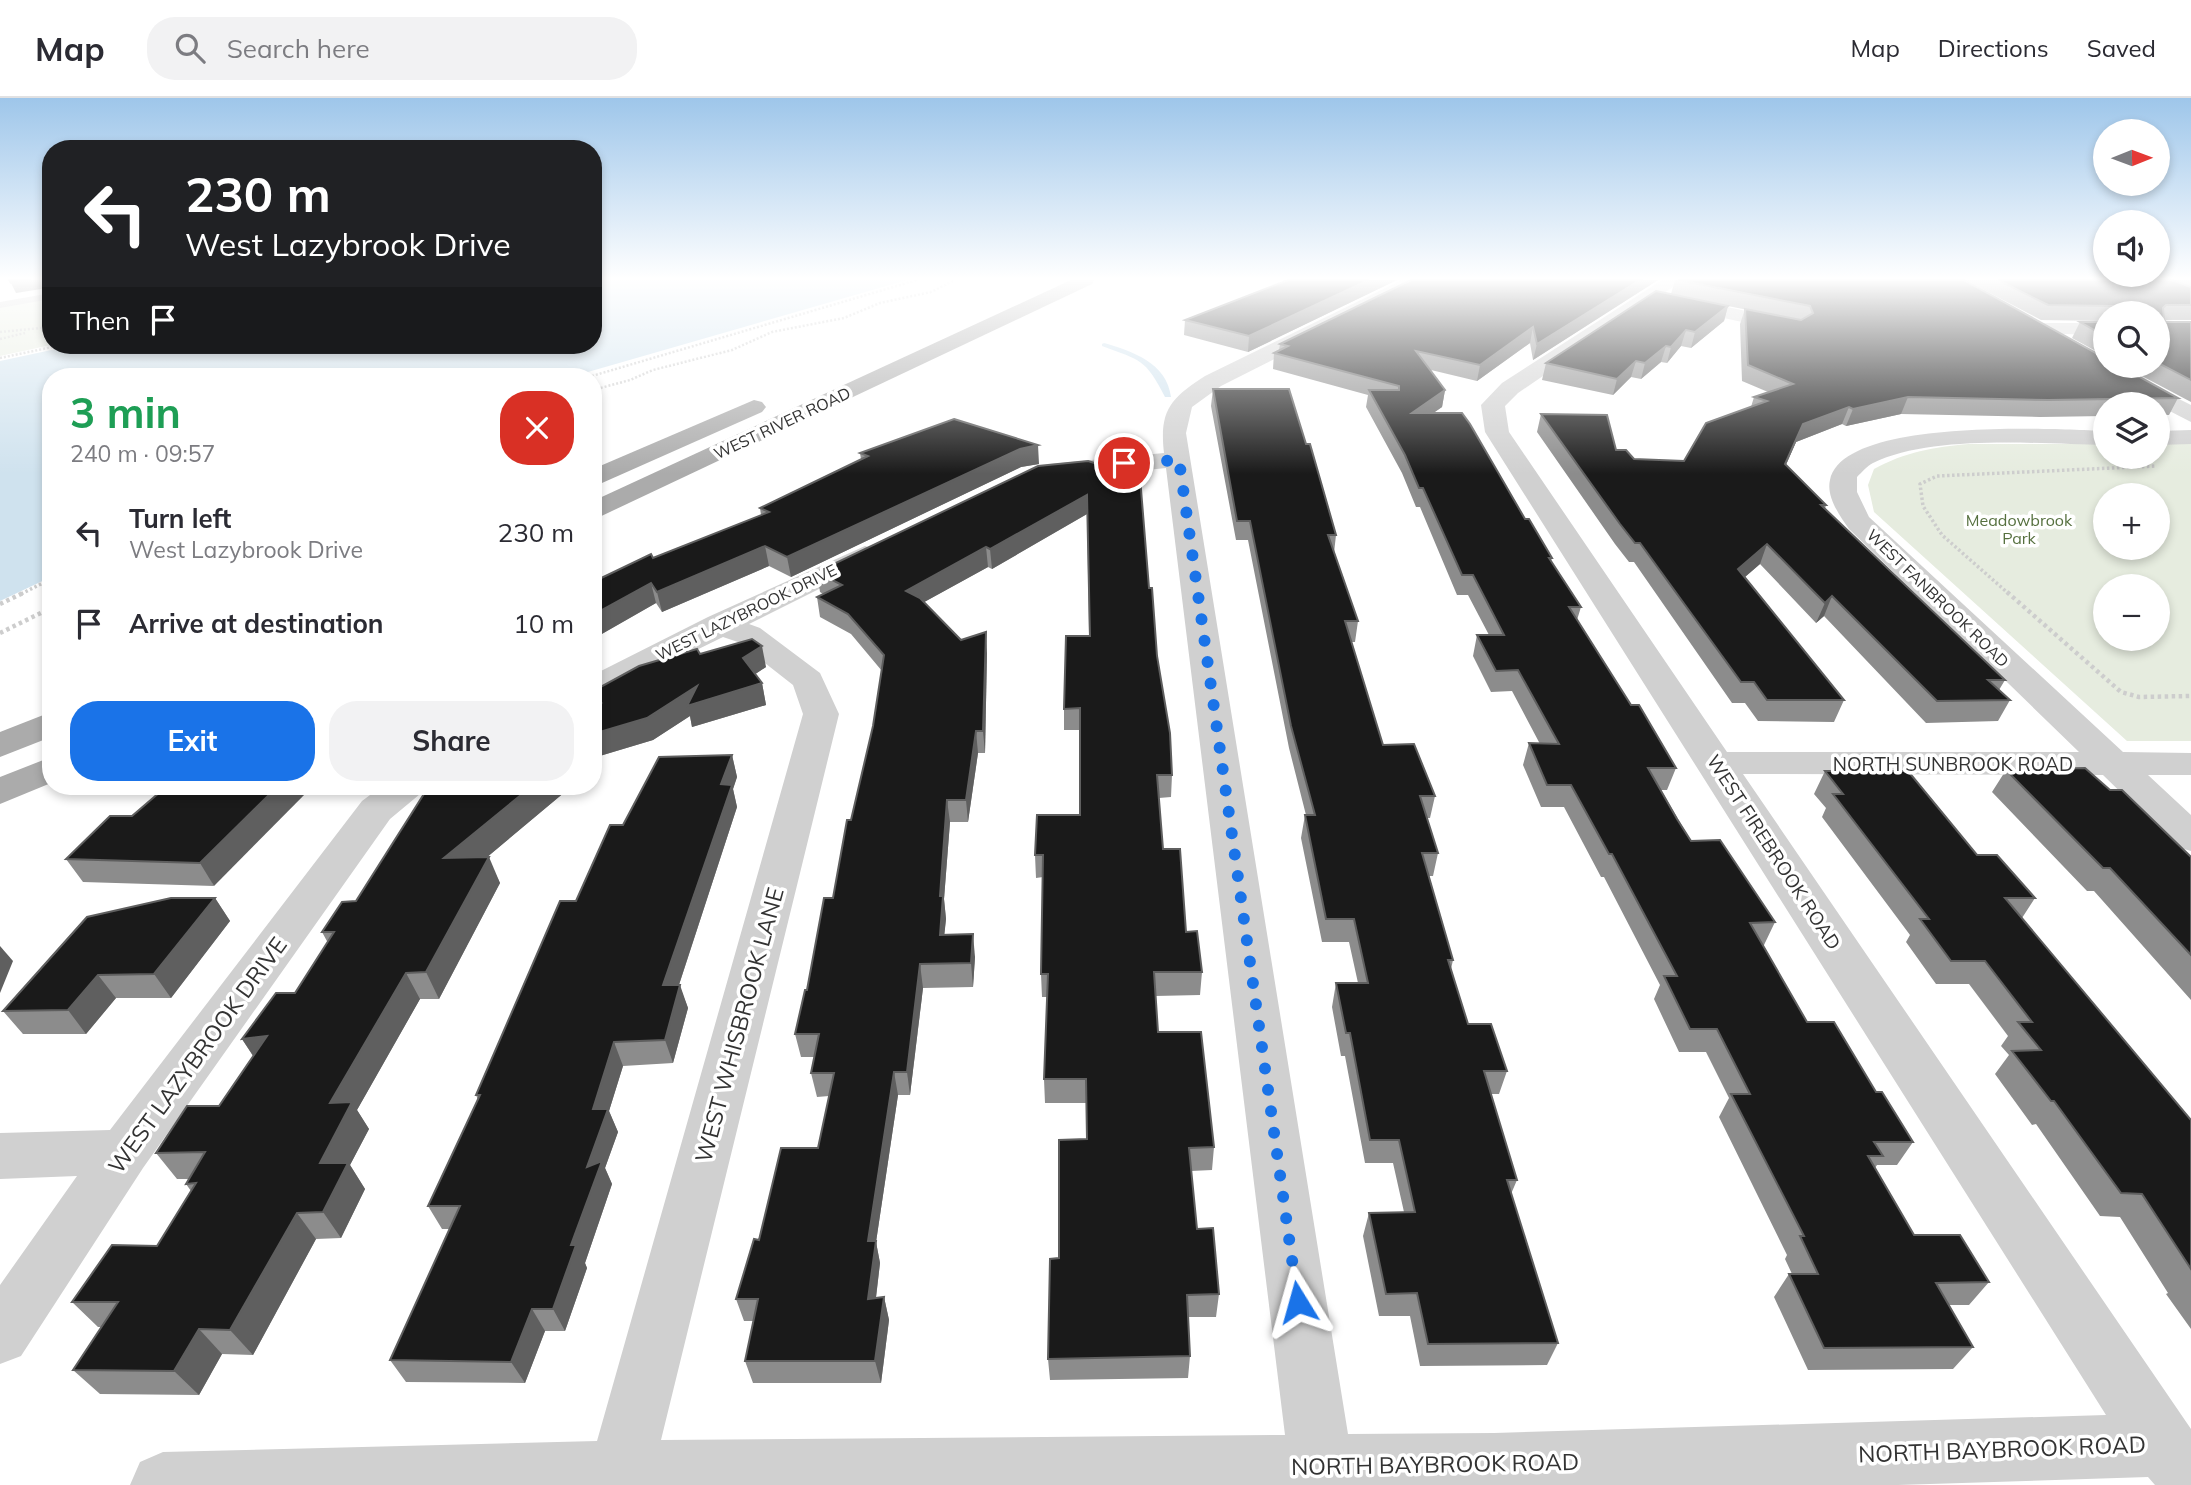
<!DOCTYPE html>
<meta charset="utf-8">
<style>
body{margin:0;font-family:Mulish,sans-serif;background:#f2f2f3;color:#2b2b33;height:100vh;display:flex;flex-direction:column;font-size:26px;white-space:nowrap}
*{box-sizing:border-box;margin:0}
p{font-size:23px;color:#7c7c81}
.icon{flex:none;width:38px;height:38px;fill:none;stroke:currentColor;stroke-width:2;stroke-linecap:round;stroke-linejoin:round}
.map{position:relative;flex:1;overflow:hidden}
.panel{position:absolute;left:42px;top:270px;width:560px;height:427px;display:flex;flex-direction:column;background:#fff;border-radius:28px;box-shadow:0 4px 10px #0003}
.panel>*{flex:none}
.hud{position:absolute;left:42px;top:42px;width:560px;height:214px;border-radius:28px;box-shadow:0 4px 10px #0003;background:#202124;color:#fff;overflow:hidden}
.needle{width:46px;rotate:89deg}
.buttons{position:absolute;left:2093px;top:21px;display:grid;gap:14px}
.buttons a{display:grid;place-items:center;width:77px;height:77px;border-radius:50%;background:#fff;box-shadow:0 4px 10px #0003;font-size:35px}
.pin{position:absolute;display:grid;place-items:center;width:60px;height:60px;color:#fff;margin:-30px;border:4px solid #fff;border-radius:50%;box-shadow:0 2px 7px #0007}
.me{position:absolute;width:77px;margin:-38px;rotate:352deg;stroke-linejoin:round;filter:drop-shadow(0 0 5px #0008)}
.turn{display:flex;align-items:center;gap:24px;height:147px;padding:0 28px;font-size:32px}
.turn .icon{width:91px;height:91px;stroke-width:2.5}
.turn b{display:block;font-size:49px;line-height:60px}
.then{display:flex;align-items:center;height:66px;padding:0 28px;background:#0003;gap:14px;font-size:26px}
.round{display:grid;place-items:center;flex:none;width:74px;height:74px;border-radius:28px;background:#f2f2f3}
.headline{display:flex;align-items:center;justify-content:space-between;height:119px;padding:0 28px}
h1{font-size:42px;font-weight:700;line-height:52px;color:#1e9e55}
.button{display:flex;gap:14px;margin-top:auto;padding:14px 28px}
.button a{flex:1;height:80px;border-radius:28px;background:#1a73e8;color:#fff;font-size:28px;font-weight:700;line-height:80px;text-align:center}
.button a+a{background:#f2f2f3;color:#2b2b33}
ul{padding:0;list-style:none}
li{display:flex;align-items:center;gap:21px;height:91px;padding:0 28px}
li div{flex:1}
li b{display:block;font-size:26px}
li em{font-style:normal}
header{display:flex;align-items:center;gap:42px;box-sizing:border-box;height:98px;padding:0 35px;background:#fff;border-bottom:2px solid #e1e1e2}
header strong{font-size:33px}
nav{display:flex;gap:38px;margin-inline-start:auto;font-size:24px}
.search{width:490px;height:63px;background:#f2f2f3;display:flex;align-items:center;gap:18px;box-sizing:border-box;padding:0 24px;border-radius:28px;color:#7c7c81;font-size:26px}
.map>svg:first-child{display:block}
</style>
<header>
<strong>Map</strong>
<div class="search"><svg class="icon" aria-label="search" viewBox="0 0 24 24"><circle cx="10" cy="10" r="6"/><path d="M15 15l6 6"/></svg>Search here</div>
<nav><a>Map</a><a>Directions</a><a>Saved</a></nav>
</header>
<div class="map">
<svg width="2191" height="1387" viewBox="0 0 2191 1387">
<rect width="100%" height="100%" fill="#fff"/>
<g fill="#e6ecdf" fill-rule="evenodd">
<path d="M51,200V247L0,258V209Z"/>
<path d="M1969,346H2105V359H2158V346H2191V643H2127L1874,414L1868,387L1874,371C1905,354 1934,349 1969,346ZM2105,397H2158V450H2105ZM2105,488H2158V541H2105Z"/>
</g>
<path fill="#cfe2ee" d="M593,182H907L574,278H51V479L0,503V263L75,247H593Z"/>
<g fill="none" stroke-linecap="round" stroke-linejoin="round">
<path fill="#cfe2ee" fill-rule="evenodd" d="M1104,245C1132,253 1167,265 1171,299H1165C1146,261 1140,262 1102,248V246Z"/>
<g stroke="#cdcdcd" stroke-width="2.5" stroke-dasharray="2 2" stroke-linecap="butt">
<path d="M0,234L51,229"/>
<path d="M0,241L25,235"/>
<path d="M0,260L62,247"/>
<path d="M592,278L917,182"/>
<path d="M593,292L630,282L653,272L732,252L772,234L844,220L880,205L931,194L955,182"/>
</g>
<g stroke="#cdcdcd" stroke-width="3.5" stroke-dasharray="2.5 2.5" stroke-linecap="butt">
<path d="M21,496L51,481"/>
<path d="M2009,496L1942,437L1923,408L1920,386L1937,378L2156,368"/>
</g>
<g stroke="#cdcdcd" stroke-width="4.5" stroke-dasharray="3.5 3.5" stroke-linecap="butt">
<path d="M2007,494L2121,594L2139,599L2191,598"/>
<path d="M0,506L25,494"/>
<path d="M0,535L51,510"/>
</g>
<path fill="#d0d0d0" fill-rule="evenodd" d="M51,195V201L0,210V204Z"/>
<g fill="#d0d0d0" fill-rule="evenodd">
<path d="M1402,182H1425L1423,186L1221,288L1192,309L1186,335L1348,1336L1494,1335L2106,1317L1485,334L1481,307L1502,285L1662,182H1683L1518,295L1505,308L1509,334L1727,654H2079L1849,431C1840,418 1826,399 1830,382C1843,319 2056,331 2105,333V347C2040,346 1932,336 1873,365C1867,368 1862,374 1857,379V394L1869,419L2123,654L2191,655V677H2148L2191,717V753L2177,749L2103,677L1743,676L2191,1331V1387H2155L2148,1379L1898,1387H130L140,1364L163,1354L597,1343L803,616L793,587L738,544L723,539L605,597L593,600V577L708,519L865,448L875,451L880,457L875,463L749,526L760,530L820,575L839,616L661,1342L1285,1337L1166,370L1050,382L1041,380L1037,374L1041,368L1050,366L1164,355C1159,312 1171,300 1205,278Z"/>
<path d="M1674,198L1794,223L1801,225L1804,229L1801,233L1794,235L1667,208L1664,204Z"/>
<path d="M2034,225H2105V237L2027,235L2024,231L2027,227Z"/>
<path d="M2129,276L2191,307V324L2121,288L2118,283L2121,278Z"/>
<path d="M2191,332V346L2158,347V333Z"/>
<path d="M382,688H425L420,696L390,721L143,1070L21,1258L0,1266V1187L77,1078L0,1081V1035L110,1032L362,703Z"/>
</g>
<g fill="#ababab" fill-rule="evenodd">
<path d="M1071,182H1094L1092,186L593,422V403Z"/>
<path d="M754,302L762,304L766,309L762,314L593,389V371Z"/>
<path d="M51,614V639L0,659V634Z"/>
<path d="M51,659V685L0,706V679Z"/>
</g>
</g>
<g fill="#8c8c8c">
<path d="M1288,182H1397L1248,254L1184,237L1185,222Z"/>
<path d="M1411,182H1658L1533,262L1530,245L1477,283L1431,272L1445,292L1442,309L1433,315L1525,421L1552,460L1551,463L1581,509L1577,522L1631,607L1676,670L1667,692H1661L1691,743L1775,824L1764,847H1763L1807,924L1876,994L1913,1044L1897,1067H1877L1875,1070L1914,1137L1989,1184L1969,1207H1949L1973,1249L1953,1271L1808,1272L1774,1199L1789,1176H1792L1785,1161L1787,1157L1719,1019L1729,1000L1706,954H1679L1654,901L1660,887L1604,779H1601L1564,709H1541L1523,667L1529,645L1540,646L1512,593L1491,594L1473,558L1477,537H1489L1468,497H1457L1420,409H1416L1402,375L1366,309L1368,297L1273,271L1274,255L1279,252L1280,246Z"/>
<path d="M1675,182H1964L2178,300L2169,317H2158V306H2105V318L2040,319L1901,316L1846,328L1842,326L1796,344L1786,367L1826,407L1825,411L2005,582L1999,592L2010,602L1998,623L1926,625L1824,518L1816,525L1760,466L1745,479L1844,602L1834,624L1758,623L1745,605H1732L1634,464H1629L1615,446L1537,334L1541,316L1634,361L1684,363L1751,309L1754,299L1768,294L1742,283L1740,226L1745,211L1748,212L1728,208L1724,223L1691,250L1681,248L1667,265L1661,264L1641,281L1631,279L1613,297L1542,282L1546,265L1671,196Z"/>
<path d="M1965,182H2191V222H2164L2166,224H2191V304L2123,268H2158V215H2105V223L2041,222Z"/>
<path d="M2080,224H2105V258L2072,240Z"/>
<path d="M1213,291L1306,346L1336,437L1334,455L1358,523L1355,544H1351L1383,647L1435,698L1430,720H1427L1438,755L1433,778H1429L1453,862L1451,871L1468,926L1507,973L1499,996H1491L1517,1082L1511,1096L1558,1245L1547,1267L1420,1268L1410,1218H1379L1363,1138L1369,1115L1404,1114L1393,1065H1365L1345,958H1341L1332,909L1336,885H1358L1349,844H1322L1301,740L1305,717H1306L1289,650L1248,442H1236L1211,308Z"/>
<path d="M860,355L1039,366L1021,369L791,479L769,468L662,514L656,505L593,541V484L761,417L760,410L861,361Z"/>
<path d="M1088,363L1149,490L1172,677L1171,699L1159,700L1163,751L1186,834L1202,874L1200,897L1155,898L1158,934L1214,1049L1212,1072L1191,1073L1197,1131L1219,1196L1216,1219H1188L1190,1258L1188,1280L1050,1282L1048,1261L1059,1160L1087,1041L1086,1005H1045L1044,981L1047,899H1042L1041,876L1043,779L1036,780L1035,757L1080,717V632H1064V611L1089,538L1087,416L992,471L988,469L924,504L961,542L987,555L985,655H978L968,724H950L944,801L946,821L944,837L975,859L973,889L923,890L910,997H898L876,1144L880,1165L876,1200L884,1199L889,1222L881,1285H753L745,1263L753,1223H744L736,1201L759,1142L818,1050L829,998L817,999L811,975L815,959H801L795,936L833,800L873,628L882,573L851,536L820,519L817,499L823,496L820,494L817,474Z"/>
<path d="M700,556L766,569L755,576L762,585L766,607L692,629L690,618L653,642L593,660V593Z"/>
<path d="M732,657L737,679L733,691L737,709L679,887L688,910L673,965L623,968L609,1013L618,1034L605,1070L612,1086L585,1165L587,1170L565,1233H545L525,1285L406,1284L390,1262L450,1131H442L428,1108L478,1002L476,997L576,803L623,727Z"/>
<path d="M2006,672L2110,692L2191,759V902L2094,793H2087L1992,694Z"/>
<path d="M1825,673L1977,757L2035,800L2022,820L2191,1022V1231L2166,1196L2168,1195L2120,1119L2100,1118L2036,1026L2032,1027L1995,976L2009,957L2001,948L2008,938L1969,886H1936L1906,844L1910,837L1822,719L1826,710L1814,696Z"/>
<path d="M167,688L214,788L83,784L66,761L132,718Z"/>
<path d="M429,688H572L487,759L500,785L439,901H420L357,1012L369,1031L350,1067L365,1091L341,1140L316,1141L253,1257L222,1256L199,1297L100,1296L73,1272L101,1229H98L72,1204L157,1148L191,1093L186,1086L188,1081H177L156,1055L219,1008L253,958L242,941L295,895L328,845L322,834L356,803Z"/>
<path d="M215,800L230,823L171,900H116L86,936H23L3,913Z"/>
</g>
<g fill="#5f5f5f">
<path d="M31,182H51V187H46L47,190L16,195L11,185Z"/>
<path d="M1369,182H1397L1248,254L1249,238Z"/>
<path d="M1640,182H1658L1533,262L1537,246Z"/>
<path d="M1728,208L1724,223L1691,250L1695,234Z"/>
<path d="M1533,229L1530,245L1477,283L1480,267Z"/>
<path d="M1686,232L1681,248L1667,265L1671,249Z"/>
<path d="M1666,248L1661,264L1641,281L1645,265Z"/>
<path d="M1636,263L1631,279L1613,297L1617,281Z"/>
<path d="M1445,292L1442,309L1409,332L1412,315Z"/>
<path d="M1908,299L1901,316L1846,328L1853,311Z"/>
<path d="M1849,309L1842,326L1796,344L1778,384L1803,326Z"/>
<path d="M1038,347L1039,366L1021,369L791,479L787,459L1020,351Z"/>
<path d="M1087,397V416L992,471L990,451Z"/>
<path d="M1767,446L1760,466L1731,491L1738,471Z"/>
<path d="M765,448L769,468L662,514L657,494Z"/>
<path d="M986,449L988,469L908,513L906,493Z"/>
<path d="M651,485L656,505L593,541V517Z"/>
<path d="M1832,498L1824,518L1816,525L1825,505Z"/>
<path d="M986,534L987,555L985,655L983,633Z"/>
<path d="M762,548L766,569L748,581L743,560Z"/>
<path d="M762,585L766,607L692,629L690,618L653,642L593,660V636L697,588Z"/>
<path d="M976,633L978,655L968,724L966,702Z"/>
<path d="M732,657L737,679L733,691L737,709L671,911L663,887L721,686Z"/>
<path d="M278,688H313L214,788L200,765Z"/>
<path d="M532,688H572L455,786L444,760Z"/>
<path d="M947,702L950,724L944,801L946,821L942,860L940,837V798Z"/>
<path d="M489,759L500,785L439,901L426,874Z"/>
<path d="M215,800L230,823L171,900L154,876Z"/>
<path d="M973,836L975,859L973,889L971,865Z"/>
<path d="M0,848L13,863L0,895Z"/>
<path d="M920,866L923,890L910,997L907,974Z"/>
<path d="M406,875L420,901L357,1012L369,1031L350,1067L365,1091L341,1140L323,1114L320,1065L330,1005Z"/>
<path d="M98,877L116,900L86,936L68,912Z"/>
<path d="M680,887L688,910L673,965L665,942Z"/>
<path d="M267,938L260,968L242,941Z"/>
<path d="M614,944L623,968L609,1013L618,1034L605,1070L612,1086L585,1165L587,1170L565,1233L553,1211L571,1147L587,1069L593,1011Z"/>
<path d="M894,974L898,997L876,1144L880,1165L873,1224L868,1201V1143Z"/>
<path d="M297,1115L316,1141L253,1257L230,1232Z"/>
<path d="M884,1199L889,1222L881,1285L875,1263Z"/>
<path d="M532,1211L545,1233L525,1285L511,1264Z"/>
<path d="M199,1231L222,1256L199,1297L174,1273Z"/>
</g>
<g fill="#1a1a1a" stroke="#5f5f5f" stroke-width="2">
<path d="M9,182H31L11,185Z"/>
<path d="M1288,182H1369L1249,238L1185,222Z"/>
<path d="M1411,182H1640L1537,246L1533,229L1480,267L1416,253L1445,292L1412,315H1462L1470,326L1525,421H1529L1552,460H1549L1581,509H1569L1631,607H1639L1676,670H1648L1677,721L1691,743L1720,742L1775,824L1750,825L1807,924H1834L1876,994H1882L1913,1044H1874L1883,1058H1868L1914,1137H1960L1989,1184L1936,1185L1973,1249L1824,1250L1789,1176H1818L1800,1138H1804L1731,996H1750L1717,931H1690L1664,878H1677L1612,756H1609L1571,687H1547L1529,645L1559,646L1518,572L1496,573L1477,537H1504L1473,477H1462L1423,390H1419L1405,357L1369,292H1399V288L1274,255L1288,248L1280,246Z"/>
<path d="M1678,182H1964L2105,260V268H2120L2178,300L2048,302L1908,299L1853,311L1849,309L1803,326L1785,366L1826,407H1821L2005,582H1988L2010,602L1937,603L1832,498L1825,505L1767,446L1738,471L1844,602H1767L1754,584H1741L1640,445H1635L1620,426L1541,316L1607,317L1616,352H1626L1634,361L1684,363L1706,325L1767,303L1754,299L1793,286L1748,267L1745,211L1801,222L1813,215L1810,208Z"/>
<path d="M1998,182H2172L2191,189V207H2166L2163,210L2164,222L2166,224H2191V282L2158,265V215H2115V208L2048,207Z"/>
<path d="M1656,193L1728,208L1695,234L1686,232L1671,249L1666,248L1645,265L1636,263L1617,281L1546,265Z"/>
<path d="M2080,224H2105V238Z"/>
<path d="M1213,291H1289L1306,346H1310L1336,437H1328L1358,523H1345L1383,647L1414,646L1435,698H1420L1438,755H1422L1453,862H1448L1468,926H1491L1507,973H1484L1517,1082H1507L1558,1245L1428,1246L1417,1195L1386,1196L1369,1115L1415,1114L1399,1042H1370L1350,935H1346L1336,885H1368L1354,821H1326L1305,717H1315L1291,628L1250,423H1237Z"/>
<path d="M954,321L1038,347L1020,351L787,459L765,448L657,494L651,485L593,517V484L651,456L653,460L769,414L760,410L868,358L860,355Z"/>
<path d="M1088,363L1140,379L1149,490H1152L1157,558L1170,635L1172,677H1157L1163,751H1180L1186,834L1197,833L1202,874H1154L1158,934H1201L1214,1049L1189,1050L1197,1131L1213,1130L1219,1196L1187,1197L1190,1258L1048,1261L1050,1161L1059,1160V1042L1087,1041L1086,981H1044L1048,876H1041L1043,757H1035L1037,717H1080V610L1064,611L1066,538H1090L1087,397L990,451L986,449L906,493L920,500L961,542L986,534L983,633H976L966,702H947L940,798H943L940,837L973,836L971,865L920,866L907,974H894L868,1143H876L868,1201L884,1199L875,1263H745L758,1201H736L754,1141L759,1142L781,1050H818L834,975H811L819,936H795L805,892H807L824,800H833L847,722H851L873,628L884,557L848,516L817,499L842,487L817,474L1038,368Z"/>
<path d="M752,541L762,548L743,560L762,585L687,608L697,588L647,620L593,636V609L601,605L593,600V593L639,568L697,551L700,556Z"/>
<path d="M732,657L721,686L732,687L663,887H680L665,942L614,944L593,1011H608L587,1069L602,1063L571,1147H576L553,1211H532L511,1264L390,1262L460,1108H428L480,997H476L560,803H576L610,727H623L659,659Z"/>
<path d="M2085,670L2110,692H2122L2191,759V857L2110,770H2103L2006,672Z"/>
<path d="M1825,673H1908L1977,757H1997L2035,800H2005L2191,1022V1171L2142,1096L2121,1095L2054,1003H2051L2012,953L2041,952L2018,924H2032L1985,863H1951L1920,821H1929L1833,696H1843Z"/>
<path d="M167,688H278L200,765L66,761L110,718H132Z"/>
<path d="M429,688H532L444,760L489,759L426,874L406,875L330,1005L352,1004L320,1065H348L323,1114L297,1115L230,1232L199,1231L174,1273L73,1272L118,1204H72L112,1147L157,1148L196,1085L186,1086L205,1054L156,1055L187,1008H219L267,938L242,941L276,895H295L334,834H322L342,804L356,803Z"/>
<path d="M171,800H215L154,876L98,877L68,912L3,913L87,819Z"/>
</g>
<linearGradient id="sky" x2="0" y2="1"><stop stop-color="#9ec6ea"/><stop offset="0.48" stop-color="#fff"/><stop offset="1" stop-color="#fff" stop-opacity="0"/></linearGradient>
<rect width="2191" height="376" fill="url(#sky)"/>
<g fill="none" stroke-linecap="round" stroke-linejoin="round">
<path stroke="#1a73e8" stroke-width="12" stroke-dasharray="0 21.6" d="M1124,365L1179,362L1298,1204"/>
</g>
<g text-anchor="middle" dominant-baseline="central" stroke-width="7" stroke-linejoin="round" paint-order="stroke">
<g font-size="16" fill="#333" stroke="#fff">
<text transform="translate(782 325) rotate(-25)">WEST RIVER ROAD</text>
<text transform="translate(1938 500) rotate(44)">WEST FANBROOK ROAD</text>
<text transform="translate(746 514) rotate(-26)">WEST LAZYBROOK DRIVE</text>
</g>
<g font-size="16" fill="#56703f" stroke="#fff">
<text x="2019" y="422">Meadowbrook<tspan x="2019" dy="18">Park</tspan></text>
</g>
<g font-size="19" fill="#333" stroke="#fff">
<text x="1953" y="666">NORTH SUNBROOK ROAD</text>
<text transform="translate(1774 754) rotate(57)">WEST FIREBROOK ROAD</text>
</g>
<g font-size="23" fill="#333" stroke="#fff">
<text transform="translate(739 927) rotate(-75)">WEST WHISBROOK LANE</text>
<text transform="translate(197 957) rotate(-54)">WEST LAZYBROOK DRIVE</text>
<text transform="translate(2002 1351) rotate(-2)">NORTH BAYBROOK ROAD</text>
<text transform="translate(1435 1366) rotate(-1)">NORTH BAYBROOK ROAD</text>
</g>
</g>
</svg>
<div class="buttons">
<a><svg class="needle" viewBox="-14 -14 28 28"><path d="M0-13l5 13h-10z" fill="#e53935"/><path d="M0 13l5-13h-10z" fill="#7c7c81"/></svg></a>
<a><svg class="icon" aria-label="sound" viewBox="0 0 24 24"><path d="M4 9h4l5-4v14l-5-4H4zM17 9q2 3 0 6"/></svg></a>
<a><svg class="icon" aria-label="search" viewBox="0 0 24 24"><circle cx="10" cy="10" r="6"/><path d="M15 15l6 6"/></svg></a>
<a><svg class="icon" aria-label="layers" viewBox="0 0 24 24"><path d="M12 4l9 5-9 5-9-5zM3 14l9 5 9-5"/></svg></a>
<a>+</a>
<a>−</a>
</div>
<div class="pin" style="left:1124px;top:365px;background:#d93025"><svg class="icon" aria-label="arrive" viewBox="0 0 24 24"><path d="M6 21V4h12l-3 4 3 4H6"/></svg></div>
<svg class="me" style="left:1298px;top:1204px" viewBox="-20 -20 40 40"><path d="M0-17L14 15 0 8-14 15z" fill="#1a73e8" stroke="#fff" stroke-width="4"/></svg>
<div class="hud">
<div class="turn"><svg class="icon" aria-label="left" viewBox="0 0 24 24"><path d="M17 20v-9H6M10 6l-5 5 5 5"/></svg><div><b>230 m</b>West Lazybrook Drive</div></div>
<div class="then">Then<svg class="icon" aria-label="arrive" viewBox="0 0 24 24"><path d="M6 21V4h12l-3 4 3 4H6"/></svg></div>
</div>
<section class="panel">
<div class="headline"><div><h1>3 min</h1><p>240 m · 09:57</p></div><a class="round" style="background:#d93025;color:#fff"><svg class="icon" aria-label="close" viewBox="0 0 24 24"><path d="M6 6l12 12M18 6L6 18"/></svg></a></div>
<ul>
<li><svg class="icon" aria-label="left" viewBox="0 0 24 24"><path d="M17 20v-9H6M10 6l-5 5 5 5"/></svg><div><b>Turn left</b><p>West Lazybrook Drive</p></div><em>230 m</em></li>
<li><svg class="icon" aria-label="arrive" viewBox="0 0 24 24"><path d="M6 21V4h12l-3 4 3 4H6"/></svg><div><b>Arrive at destination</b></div><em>10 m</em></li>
</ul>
<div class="button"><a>Exit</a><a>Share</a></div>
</section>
</div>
